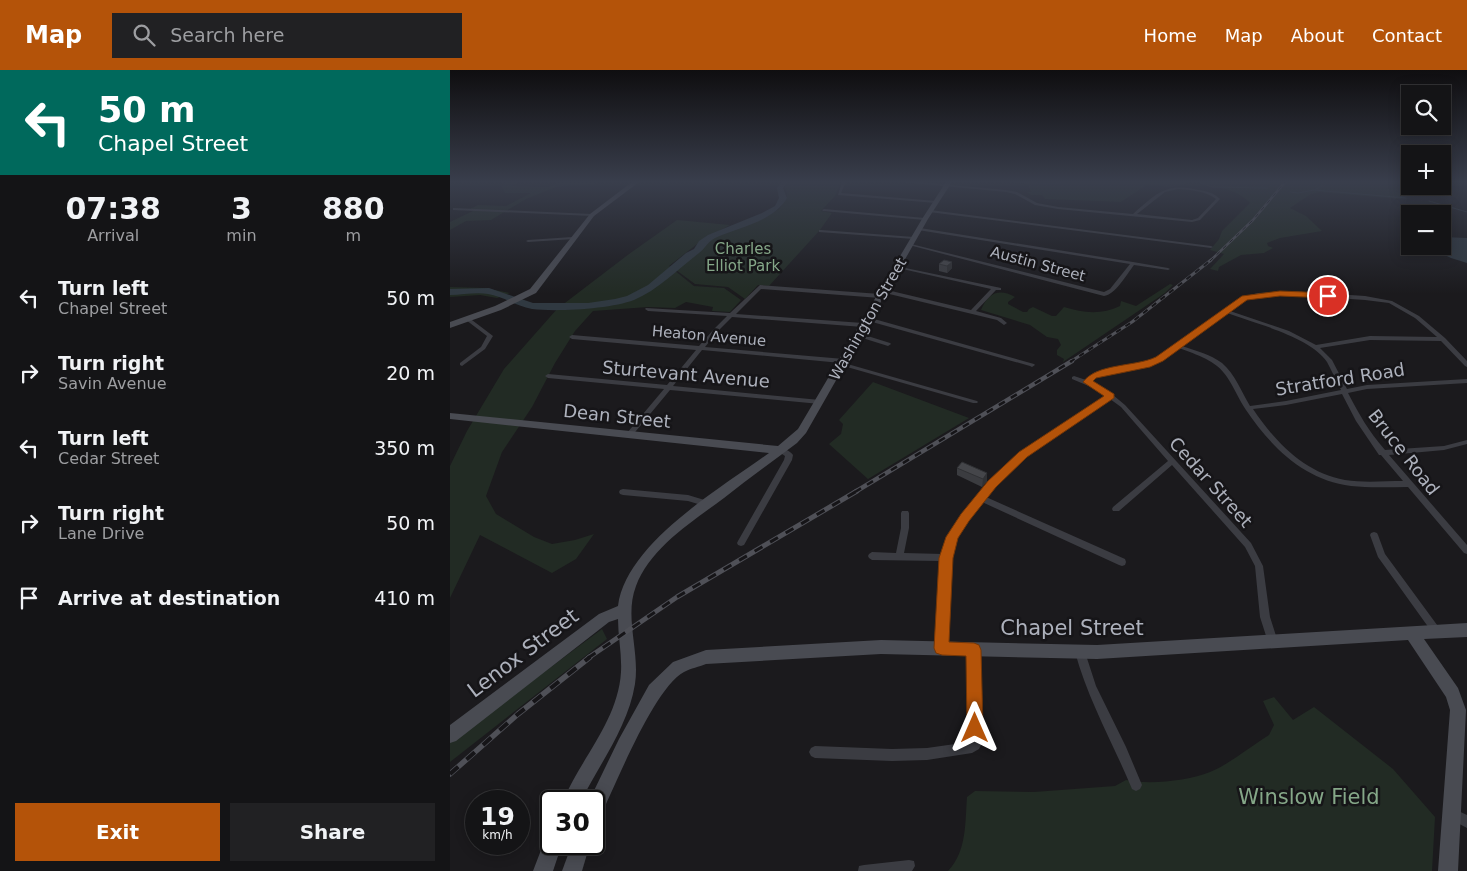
<!DOCTYPE html>
<meta charset="utf-8">
<style>
body{margin:0;font-family:"DejaVu Sans",sans-serif;background:#212123;color:#f1f3f6;height:100vh;display:flex;flex-direction:column;font-size:19px;white-space:nowrap}
*{box-sizing:border-box;margin:0}
p{font-size:16px;color:#9d9ea1}
.icon{flex:none;width:28px;height:28px;fill:none;stroke:currentColor;stroke-width:2;stroke-linecap:round;stroke-linejoin:round}
.map{position:relative;flex:1;overflow:hidden}
.panel{display:flex;flex-direction:column;background:#141416;width:450px}
.panel>*{flex:none}
.hud{background:#00695c;color:#fff;overflow:hidden}
.tools{position:absolute;left:951px;top:15px;display:grid;gap:10px}
.tools a{display:grid;place-items:center;width:50px;height:50px;border-radius:0px;background:#141416;box-shadow:0 2px 12px #0003,0 0 0 1px #333335;font-size:25px}
.speed{position:absolute;left:15px;top:720px;display:flex;gap:10px;font-size:25px;font-weight:700;text-align:center}
.speed>*{display:grid;place-content:center;width:65px;height:65px;border-radius:50%;background:#141416;box-shadow:0 2px 12px #0003,0 0 0 1px #333335;line-height:1}
.speed small{font-size:12px;font-weight:400}
.speed .limit{border:2px solid #111;border-radius:8px;background:#fff;color:#111}
.pin{position:absolute;display:grid;place-items:center;width:42px;height:42px;color:#fff;margin:-21px;border:2px solid #fff;border-radius:50%;box-shadow:0 1px 5px #0007}
.me{position:absolute;width:55px;margin:-28px;rotate:0deg;stroke-linejoin:round;filter:drop-shadow(0 0 4px #0008)}
.turn{display:flex;align-items:center;gap:18px;height:105px;padding:0 15px;font-size:22px}
.turn .icon{width:65px;height:65px;stroke-width:2.5}
.turn b{display:block;font-size:35px;line-height:42px}
.eta{display:flex;justify-content:space-evenly;align-items:center;height:85px;text-align:center}
.eta b{font-size:30px;font-weight:600;line-height:35px}
.action{display:flex;gap:10px;margin-top:auto;padding:10px 15px}
.action a{flex:1;height:58px;border-radius:0px;background:#b45309;color:#fff;font-size:20px;font-weight:600;line-height:58px;text-align:center}
.action a+a{background:#212123;color:#f1f3f6}
ul{padding:0;list-style:none}
li{display:flex;align-items:center;gap:15px;height:75px;padding:0 15px}
li div{flex:1}
li b{display:block;font-size:19px}
li em{font-style:normal}
header{display:flex;align-items:center;gap:30px;box-sizing:border-box;height:70px;padding:0 25px;background:#b45309;color:#fff}
header strong{font-size:24px}
nav{display:flex;gap:28px;margin-inline-start:auto;font-size:18px}
.search{width:350px;height:45px;background:#212123;display:flex;align-items:center;gap:12px;box-sizing:border-box;padding:0 18px;border-radius:0px;color:#9d9ea1;font-size:19px}
main{display:flex;flex:1;min-height:0}
.map>svg:first-child{display:block}
</style>
<header>
<strong>Map</strong>
<div class="search"><svg class="icon" aria-label="search" viewBox="0 0 24 24"><circle cx="10" cy="10" r="6"/><path d="M15 15l6 6"/></svg>Search here</div>
<nav><a>Home</a><a>Map</a><a>About</a><a>Contact</a></nav>
</header>
<main>
<section class="panel">
<div class="hud">
<div class="turn"><svg class="icon" aria-label="left" viewBox="0 0 24 24"><path d="M17 20v-9H6M10 6l-5 5 5 5"/></svg><div><b>50 m</b>Chapel Street</div></div>
</div>
<div class="eta">
<div><b>07:38</b><p>Arrival</p></div>
<div><b>3</b><p>min</p></div>
<div><b>880</b><p>m</p></div>
</div>
<ul>
<li><svg class="icon" aria-label="left" viewBox="0 0 24 24"><path d="M17 20v-9H6M10 6l-5 5 5 5"/></svg><div><b>Turn left</b><p>Chapel Street</p></div><em>50 m</em></li>
<li><svg class="icon" aria-label="right" viewBox="0 0 24 24"><path d="M7 20v-9h11M14 6l5 5-5 5"/></svg><div><b>Turn right</b><p>Savin Avenue</p></div><em>20 m</em></li>
<li><svg class="icon" aria-label="left" viewBox="0 0 24 24"><path d="M17 20v-9H6M10 6l-5 5 5 5"/></svg><div><b>Turn left</b><p>Cedar Street</p></div><em>350 m</em></li>
<li><svg class="icon" aria-label="right" viewBox="0 0 24 24"><path d="M7 20v-9h11M14 6l5 5-5 5"/></svg><div><b>Turn right</b><p>Lane Drive</p></div><em>50 m</em></li>
<li><svg class="icon" aria-label="arrive" viewBox="0 0 24 24"><path d="M6 21V4h12l-3 4 3 4H6"/></svg><div><b>Arrive at destination</b></div><em>410 m</em></li>
</ul>
<div class="action"><a>Exit</a><a>Share</a></div>
</section>
<div class="map">
<svg width="1017" height="801" viewBox="0 0 1017 801">
<rect width="100%" height="100%" fill="#1b1a1d"/>
<g fill="#222b24">
<path d="M56,112H69L63,116L99,117L110,112L152,113L106,117L76,129L41,150L16,151L0,160V152L25,140L20,139L28,135L56,136L81,123H55L51,116Z"/>
<path d="M338,112H391L385,126L371,141L382,143L370,160L319,216L308,215L295,229L278,217L245,214L226,200L262,168L319,145L329,139L337,127L335,116Z"/>
<path d="M563,112H739C726,120 712,116 698,114L671,132L595,129L592,125H581L577,122H581L578,114Z"/>
<path d="M745,112H950L959,117L951,129L870,122L861,124L840,138L856,146L872,161L830,168L817,173L818,176L823,178L814,183L791,185L769,197L768,201L760,199L774,184L760,180L769,169L772,161L800,133C786,118 765,117 745,112Z"/>
<path d="M227,150L280,155L251,171L219,196L244,216L274,218L291,230L280,242L262,241L263,237L236,232L225,238L198,237L143,241L125,261L105,293L82,337L52,382L36,426L46,444L84,467L102,474L125,470L144,464L126,489L102,503L30,465L0,528V396L17,361L54,299L107,239L179,184Z"/>
<path d="M720,214L723,215L715,223L613,292L614,289L607,285V280L611,275L608,269L597,267L580,255L531,240C538,223 549,218 565,227L558,232V234L573,242H577L579,239L583,237L602,246H606L614,237C633,243 652,245 670,236L671,231L686,236Z"/>
<path d="M0,217L34,218L60,223L47,228L30,225L0,227Z"/>
<path d="M423,312L519,348L418,409L379,374L391,364L393,354L389,350Z"/>
<path d="M152,559L157,569L0,692V672Z"/>
<path d="M824,627L843,650L864,637L943,699L985,747L982,801H498C517,781 515,753 517,727L525,721L584,722L665,716L676,710C699,715 738,711 760,702C778,695 801,676 819,665L824,655L813,631Z"/>
</g>
<path fill="#303941" d="M993,167L1017,168V193L1001,188L976,176H992Z"/>
<g fill="none" stroke-linecap="round" stroke-linejoin="round">
<g stroke="#303941" stroke-width="1">
<path d="M566,112L601,114L613,112"/>
<path d="M749,112L762,117L818,118"/>
<path d="M866,119L872,116L873,112"/>
<path d="M840,122L848,123L864,120L956,128"/>
<path d="M979,131L1017,142"/>
</g>
<path fill="#303941" fill-rule="evenodd" d="M331,112H337L333,118L337,128C323,152 289,157 265,168C257,172 255,179 249,183C228,199 208,220 184,230C161,239 106,242 82,239C67,237 53,226 38,224C26,222 12,225 0,225V219L39,218L83,233H138L165,229L177,226L198,215L236,183L244,179L249,171L258,165L312,143L325,136L329,128L327,118Z"/>
<g fill="#3b3c42" fill-rule="evenodd">
<path d="M392,112H396L391,123L486,131L488,132L486,133L388,125Z"/>
<path d="M452,112H468L556,120L567,122L587,133L608,137L683,144C706,124 715,112 749,120C757,121 764,123 770,129L750,150L742,152L608,139L585,135L565,124L556,122ZM728,119C741,120 756,121 766,129L748,148L742,150L687,144L715,122Z"/>
<path d="M4,138L142,144L144,145L142,146L3,140V138Z"/>
<path d="M374,139L475,148L477,149L475,150L373,141L372,140Z"/>
<path d="M480,140L761,176L763,177L761,178L479,142L478,141Z"/>
<path d="M470,158L683,192L718,198L720,199L718,200L684,195C677,204 665,225 654,226L459,175L461,174L654,222L660,219L680,194L468,160V158Z"/>
<path d="M371,160L464,167L466,168L464,169L369,162V160Z"/>
<path d="M122,167H124V169L78,172L76,171L78,170Z"/>
<path d="M446,196L551,218V220H546L526,241L551,248L557,253L554,255L547,250L431,222V220L433,219L521,240L541,219L448,198H446Z"/>
<path d="M310,215L430,224L433,226L430,228L311,219L286,244L413,253L416,255L413,257L282,247L268,261L255,277L394,289L397,291L394,293L527,331L528,332L527,333H523L390,295L389,294L391,293L252,280L223,316L370,330L373,332L370,334L220,320L181,367H179L175,365L177,363L214,319L98,308L95,306L98,304L217,315L246,280L122,269L119,267L122,265L249,276L264,259L277,246L198,241L195,239L196,238L280,243Z"/>
<path d="M841,221L915,226L942,231L969,246L995,268L1017,291V297L1015,296L991,271L920,270L870,278L882,290L897,319L917,315L1017,309V313L917,319L898,323C910,346 918,360 935,380L994,376L1017,370V374L994,380L939,385L1017,475V484L1014,483L958,417C939,417 919,418 901,416C854,410 821,377 796,340C789,330 784,317 777,307C766,290 747,285 729,278L712,290L698,296L649,305L641,312L663,325L675,335L801,473L813,496L820,547L828,572L826,575L823,577L820,575L818,572L810,547L805,496L795,477L722,395L669,441H663L662,439L663,437L718,391L671,337L660,329C617,359 569,385 536,427L675,489L676,492L675,495L672,496L669,495L532,432L518,449L506,468L500,488L497,578L495,581L492,583L489,581L487,578L491,491L422,490L419,488L418,486L419,484L422,482L446,483L451,458V443L452,441H458L459,443V458L454,483L493,484L499,465L512,445L539,412L570,383L656,326L641,317L622,309V307L624,306L636,310L645,302L695,293L708,288L773,242V240H775L793,227L808,223ZM841,225L915,230L939,233L965,248L987,267L920,266L866,275L839,261L780,241L797,229L808,227ZM777,243C804,253 861,267 877,292C882,301 886,311 891,320L836,331L800,336C791,321 785,304 772,293C760,284 746,281 732,276ZM892,324L906,351L929,385H931L953,411C934,411 914,413 895,410C855,403 825,372 803,339L836,335Z"/>
<path d="M18,247L43,266L35,279L12,296L10,295V293L31,277L37,266L16,250V248Z"/>
<path d="M417,247L584,294L585,295L582,297L580,296L415,250L414,249Z"/>
<path d="M408,263L440,273L441,274L438,276L406,266V264Z"/>
<path d="M327,378C332,377 340,381 343,385L342,390L294,475L291,476L288,475L287,473L288,471L334,390L335,386L326,380Z"/>
<path d="M173,419L238,425L261,432L262,434L261,436L258,437L238,431L173,425L170,424L169,422L170,420Z"/>
<path d="M924,462L927,463L928,465L935,484L990,559L992,562L990,565L987,566L984,565L928,487L920,465L921,463Z"/>
<path d="M524,574L527,576L529,579L531,675L529,679L522,683L477,690L442,691L365,688L361,686L359,682L361,678L365,676L442,679L477,678L519,672V579L521,576Z"/>
<path d="M630,577L634,579L646,616L676,677L692,715L690,719L686,721L682,719C663,673 638,630 625,582L626,579Z"/>
<path d="M1002,738L1017,745V758L998,748L996,744L998,740Z"/>
<path d="M459,790L464,791L465,796L462,801H408L409,796L414,795Z"/>
</g>
<g fill="#494b52" fill-rule="evenodd">
<path d="M182,112H189L144,146L86,223L51,240L0,258V252L45,236L80,219L140,144Z"/>
<path d="M496,112H502L478,149L356,363L347,373C323,391 298,409 274,428C243,451 200,478 186,516C174,547 190,581 185,614C178,657 150,693 131,731H113C131,688 168,651 171,602C172,584 168,567 168,549L159,552L6,671L0,673V655L149,544L168,536C176,473 271,418 319,383L0,349V343L328,376L348,359L472,149Z"/>
<path d="M1017,553V567L974,569L1008,618L1016,640L1008,801H988L1000,640L996,627L958,570L647,589L431,584L256,594C249,597 241,598 234,602C204,618 166,714 150,747L144,750V731H139L169,669L199,615L223,592L256,580L431,570L647,575Z"/>
<path d="M101,765V774H112L103,801H83L96,767Z"/>
<path d="M122,774H140L132,801H112Z"/>
</g>
<g stroke="#4f5057" stroke-width="2.5">
<path id="rail-far4" d="M760,191L803,150L835,112"/>
</g>
<g stroke="#4f5057" stroke-width="3">
<path id="rail-far3" d="M620,292L682,252L761,190"/>
</g>
<g stroke="#4f5057" stroke-width="4.5">
<path id="rail-far2" d="M405,422L622,291"/>
</g>
<g stroke="#4f5057" stroke-width="5">
<path id="rail-far1" d="M138,588L227,527L407,421"/>
</g>
<g stroke="#4f5057" stroke-width="5.5">
<path id="rail" d="M0,704L68,644L140,587"/>
</g>
<use href="#rail-far4" stroke="#161518" stroke-width="1" stroke-dasharray="4.5" stroke-linecap="butt"/>
<use href="#rail-far3" stroke="#161518" stroke-width="2" stroke-dasharray="5.5" stroke-linecap="butt"/>
<use href="#rail-far2" stroke="#161518" stroke-width="2.5" stroke-dasharray="7" stroke-linecap="butt"/>
<use href="#rail-far1" stroke="#161518" stroke-width="3" stroke-dasharray="9" stroke-linecap="butt"/>
<use href="#rail" stroke="#161518" stroke-width="4" stroke-dasharray="11" stroke-linecap="butt"/>
</g>
<g fill="#3b3c40">
<path d="M502,192V198L497,203L489,201V194Z"/>
<path d="M507,398L537,403V411L532,417L507,405Z"/>
</g>
<g fill="#303134">
<path d="M502,192V198L497,203V196Z"/>
<path d="M537,403V411L532,417L533,409Z"/>
</g>
<g fill="#45464a" stroke="#303134">
<path d="M494,190L502,192L497,196L489,194Z"/>
<path d="M512,392L537,403L533,409L507,398Z"/>
</g>
<linearGradient id="sky" x2="0" y2="1"><stop stop-color="#0f0e10"/><stop offset="0.5" stop-color="#393e4c"/><stop offset="1" stop-color="#393e4c" stop-opacity="0"/></linearGradient>
<rect width="1017" height="224" fill="url(#sky)"/>
<path fill="#b45309" stroke="#753606" d="M830,221L878,223L882,226L878,228L830,226L797,230L713,291L700,297L646,308L643,311L664,324V328L577,387L546,417L519,451L508,468L503,488L499,572L524,573L529,575L531,580L533,658L531,663L525,666L519,663L517,658L516,586L492,585L486,583L484,578L489,488L496,467L511,444L538,411L569,382L654,326L633,312C647,293 685,297 706,287L792,226Z"/>
<g text-anchor="middle" dominant-baseline="central" stroke-width="5" stroke-linejoin="round" paint-order="stroke">
<g font-size="15" fill="#85a788" stroke="#161518">
<text x="293" y="179">Charles<tspan x="293" dy="17">Elliot Park</tspan></text>
</g>
<g font-size="15" fill="#adb1bc" stroke="#161518">
<text transform="translate(588 194) rotate(15)">Austin Street</text>
<text transform="translate(418 249) rotate(-60)">Washington Street</text>
<text transform="translate(259 266) rotate(5)">Heaton Avenue</text>
</g>
<g font-size="18" fill="#adb1bc" stroke="#161518">
<text transform="translate(236 304) rotate(5)">Sturtevant Avenue</text>
<text transform="translate(890 309) rotate(-9)">Stratford Road</text>
<text transform="translate(167 346) rotate(6)">Dean Street</text>
<text transform="translate(954 382) rotate(52)">Bruce Road</text>
<text transform="translate(761 412) rotate(48)">Cedar Street</text>
</g>
<g font-size="21" fill="#adb1bc" stroke="#161518">
<text x="622" y="558">Chapel Street</text>
<text transform="translate(73 583) rotate(-37)">Lenox Street</text>
</g>
<g font-size="21" fill="#85a788" stroke="#161518">
<text x="859" y="727">Winslow Field</text>
</g>
</g>
</svg>
<div class="tools">
<a><svg class="icon" aria-label="search" viewBox="0 0 24 24"><circle cx="10" cy="10" r="6"/><path d="M15 15l6 6"/></svg></a>
<a>+</a>
<a>−</a>
</div>
<div class="speed"><div>19<small>km/h</small></div><div class="limit">30</div></div>
<div class="pin" style="left:878px;top:226px;background:#d93025"><svg class="icon" aria-label="arrive" viewBox="0 0 24 24"><path d="M6 21V4h12l-3 4 3 4H6"/></svg></div>
<svg class="me" style="left:525px;top:658px" viewBox="-20 -20 40 40"><path d="M0-17L14 15 0 8-14 15z" fill="#b45309" stroke="#fff" stroke-width="4"/></svg>
</div>
</main>
